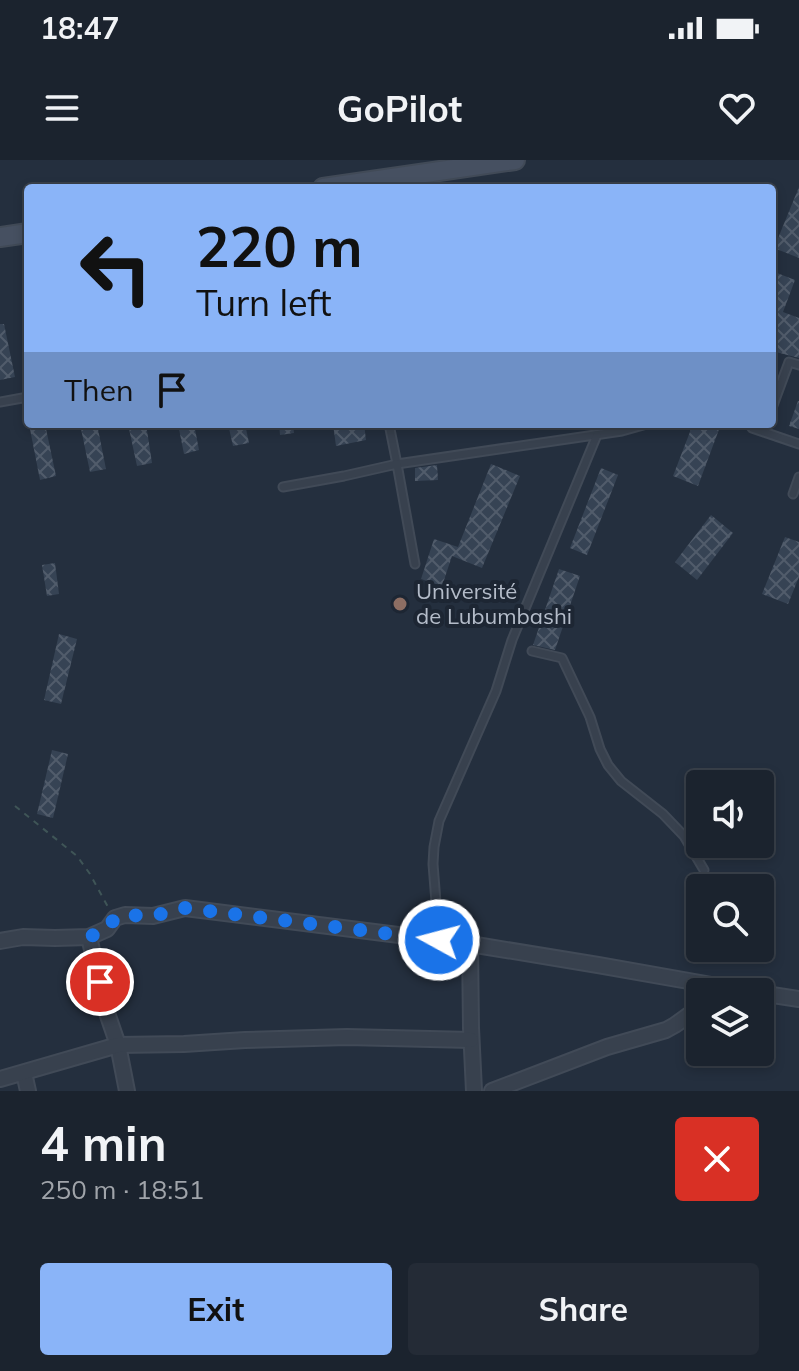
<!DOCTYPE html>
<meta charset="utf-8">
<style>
body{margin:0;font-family:Mulish,sans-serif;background:#242b36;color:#f1f3f6;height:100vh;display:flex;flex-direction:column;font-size:30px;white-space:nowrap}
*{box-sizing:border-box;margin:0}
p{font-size:26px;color:#a0a4aa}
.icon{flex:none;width:44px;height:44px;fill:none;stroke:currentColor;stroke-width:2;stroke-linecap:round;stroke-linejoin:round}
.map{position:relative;height:931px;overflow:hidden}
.side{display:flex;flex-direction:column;background:#1b232e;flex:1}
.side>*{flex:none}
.banner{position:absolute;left:24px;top:24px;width:752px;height:244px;border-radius:8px;box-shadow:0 4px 12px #0003,0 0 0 2px #39404a;background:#8ab4f8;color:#111;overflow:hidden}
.buttons{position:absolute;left:686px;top:610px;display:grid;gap:16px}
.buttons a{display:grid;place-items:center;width:88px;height:88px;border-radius:8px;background:#1b232e;box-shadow:0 4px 12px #0003,0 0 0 2px #39404a;font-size:40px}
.pin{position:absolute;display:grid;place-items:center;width:68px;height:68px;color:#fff;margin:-34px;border:4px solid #fff;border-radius:50%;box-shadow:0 2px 8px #0007}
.me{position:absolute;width:88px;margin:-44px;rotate:277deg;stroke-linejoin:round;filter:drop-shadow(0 0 6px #0008)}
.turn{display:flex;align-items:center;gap:28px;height:168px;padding:0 40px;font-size:36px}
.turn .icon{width:104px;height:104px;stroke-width:2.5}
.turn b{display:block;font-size:56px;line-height:68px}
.then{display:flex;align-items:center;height:76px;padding:0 40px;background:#0003;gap:16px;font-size:30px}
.round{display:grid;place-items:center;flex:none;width:84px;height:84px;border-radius:8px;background:#242b36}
.head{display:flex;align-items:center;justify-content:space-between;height:136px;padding:0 40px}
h1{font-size:48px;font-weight:700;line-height:60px}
.cta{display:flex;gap:16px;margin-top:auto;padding:16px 40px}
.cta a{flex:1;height:92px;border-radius:8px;background:#8ab4f8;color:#111;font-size:32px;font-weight:700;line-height:92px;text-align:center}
.cta a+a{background:#242b36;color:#f1f3f6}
.status{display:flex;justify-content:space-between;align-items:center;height:56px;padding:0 40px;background:#1b232e;direction:ltr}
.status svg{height:22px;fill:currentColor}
header{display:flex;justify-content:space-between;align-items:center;height:104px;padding:0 40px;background:#1b232e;font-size:36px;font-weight:700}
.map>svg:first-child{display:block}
</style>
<div class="status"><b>18:47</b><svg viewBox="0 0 49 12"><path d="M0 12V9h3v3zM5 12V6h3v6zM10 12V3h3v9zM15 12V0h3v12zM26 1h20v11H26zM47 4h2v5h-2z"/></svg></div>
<header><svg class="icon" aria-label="menu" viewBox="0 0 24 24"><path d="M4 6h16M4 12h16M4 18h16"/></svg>GoPilot<svg class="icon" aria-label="heart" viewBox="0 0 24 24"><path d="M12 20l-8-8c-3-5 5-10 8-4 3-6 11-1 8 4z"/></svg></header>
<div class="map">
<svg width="799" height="931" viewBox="0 0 799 931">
<defs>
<pattern id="building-cross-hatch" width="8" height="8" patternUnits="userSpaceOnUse" patternTransform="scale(2)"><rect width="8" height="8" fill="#364354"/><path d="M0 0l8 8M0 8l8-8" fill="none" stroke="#515c6b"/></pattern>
</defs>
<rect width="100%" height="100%" fill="#242f3e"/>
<g fill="url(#building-cross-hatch)">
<path d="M799,27V98L774,88Z"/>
<path d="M772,111L795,120L783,152L799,158V198L772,191Z"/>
<path d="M0,164H4L15,217L0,220Z"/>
<path d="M798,241H799V269L789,266Z"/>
<path d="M29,264H45L56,316L40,320Z"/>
<path d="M80,264H97L106,309L90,312Z"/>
<path d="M128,264H146L152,303L137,306Z"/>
<path d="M178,264H194L199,290L184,294Z"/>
<path d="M228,264H245L249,283L233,286Z"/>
<path d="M279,264H293L294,273L280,275Z"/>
<path d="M333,264H364L366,280L336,286Z"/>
<path d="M693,264H721L698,326L673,316Z"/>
<path d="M491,304L520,316L482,408L452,396L442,426L421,419L434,379L458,387Z"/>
<path d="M437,305L438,320L415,321V308Z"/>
<path d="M601,308L618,315L587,395L570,388Z"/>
<path d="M711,355L733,373L697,420L675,402Z"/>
<path d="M785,377L799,382V417L788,444L762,434Z"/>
<path d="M55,403L59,434L47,436L42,405Z"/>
<path d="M559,409L580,416L555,490L533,485Z"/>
<path d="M59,474L77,479L61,544L44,540Z"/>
<path d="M52,590L68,594L53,658L37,654Z"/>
</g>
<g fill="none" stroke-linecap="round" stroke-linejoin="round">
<g stroke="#414a57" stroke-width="11">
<g id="lane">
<path d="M0,242L28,237"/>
<path d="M772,248L789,202L799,205"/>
<path d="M389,264L397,304L622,271L647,264"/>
<path d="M749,264L752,268L799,284"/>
<path d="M283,327L344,316L397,304L415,404"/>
<path d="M793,334L799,317"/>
<path d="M532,491L562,498L590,557L600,589L608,605L621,621L663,654L684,676L704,710"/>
<path d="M439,780L433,704L434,687L439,661L496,531L512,480L597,275"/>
</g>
</g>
<g stroke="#414a57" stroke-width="18">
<g id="street">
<path d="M89,777L106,850L118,885L127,931"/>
<path d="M0,781L23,777L55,778L89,777L107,769L115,758L125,755L153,756L185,748L470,784L598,805L751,832"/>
<path d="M470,784L471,868L474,931"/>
<path d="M760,833L799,839"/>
<path d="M24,913L28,931"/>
<path d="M0,919L118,885L184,884L245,880L347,877L471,880"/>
<path d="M492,931L607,887L666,870L675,865L700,847"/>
</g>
</g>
<g stroke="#414a57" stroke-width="22">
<g id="secondary">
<path d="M323,28L515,0"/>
<path d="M0,77L28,73"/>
</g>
</g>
<path stroke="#3f5557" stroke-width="2" stroke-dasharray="6 6" stroke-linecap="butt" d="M15,646L77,696L90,714L108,747"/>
<use href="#lane" stroke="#38414e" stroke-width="7"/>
<use href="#street" stroke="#38414e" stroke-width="14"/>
<use href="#secondary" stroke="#465061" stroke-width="18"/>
</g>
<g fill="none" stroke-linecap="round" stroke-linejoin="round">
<path stroke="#1a73e8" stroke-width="14" stroke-dasharray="0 25.2" d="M100,822L89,777L107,769L115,758L125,755L153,756L185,748L439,780"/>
</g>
<circle fill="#8d6e63" stroke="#1d2633" stroke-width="3" cx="400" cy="444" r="8"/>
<g text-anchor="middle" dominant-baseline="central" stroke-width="8" stroke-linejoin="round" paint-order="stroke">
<g font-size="22" fill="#b4bcc9" stroke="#1d2633" text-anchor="start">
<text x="416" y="431">Université<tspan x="416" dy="25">de Lubumbashi</tspan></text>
</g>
</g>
</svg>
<div class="buttons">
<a><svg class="icon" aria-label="sound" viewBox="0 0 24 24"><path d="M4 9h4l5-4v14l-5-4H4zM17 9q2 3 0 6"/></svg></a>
<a><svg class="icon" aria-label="search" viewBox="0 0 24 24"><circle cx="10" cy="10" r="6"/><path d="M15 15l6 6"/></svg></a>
<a><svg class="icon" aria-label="layers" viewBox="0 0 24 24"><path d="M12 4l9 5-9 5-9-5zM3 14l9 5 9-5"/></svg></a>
</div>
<div class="pin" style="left:100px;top:822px;background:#d93025"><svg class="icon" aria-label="arrive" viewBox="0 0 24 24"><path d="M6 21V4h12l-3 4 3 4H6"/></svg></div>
<svg class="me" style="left:439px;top:780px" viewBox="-20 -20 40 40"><circle r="17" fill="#1a73e8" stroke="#fff" stroke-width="3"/><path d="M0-11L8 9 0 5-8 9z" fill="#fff"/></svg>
<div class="banner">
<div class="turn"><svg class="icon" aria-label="left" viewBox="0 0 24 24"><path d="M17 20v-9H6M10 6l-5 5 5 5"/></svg><div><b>220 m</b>Turn left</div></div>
<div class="then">Then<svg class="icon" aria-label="arrive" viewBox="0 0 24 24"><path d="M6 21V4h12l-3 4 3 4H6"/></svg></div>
</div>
</div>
<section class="side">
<div class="head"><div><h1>4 min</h1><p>250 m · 18:51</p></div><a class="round" style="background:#d93025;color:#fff"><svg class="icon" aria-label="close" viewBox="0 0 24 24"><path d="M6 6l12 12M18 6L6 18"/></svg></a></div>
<div class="cta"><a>Exit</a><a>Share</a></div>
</section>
